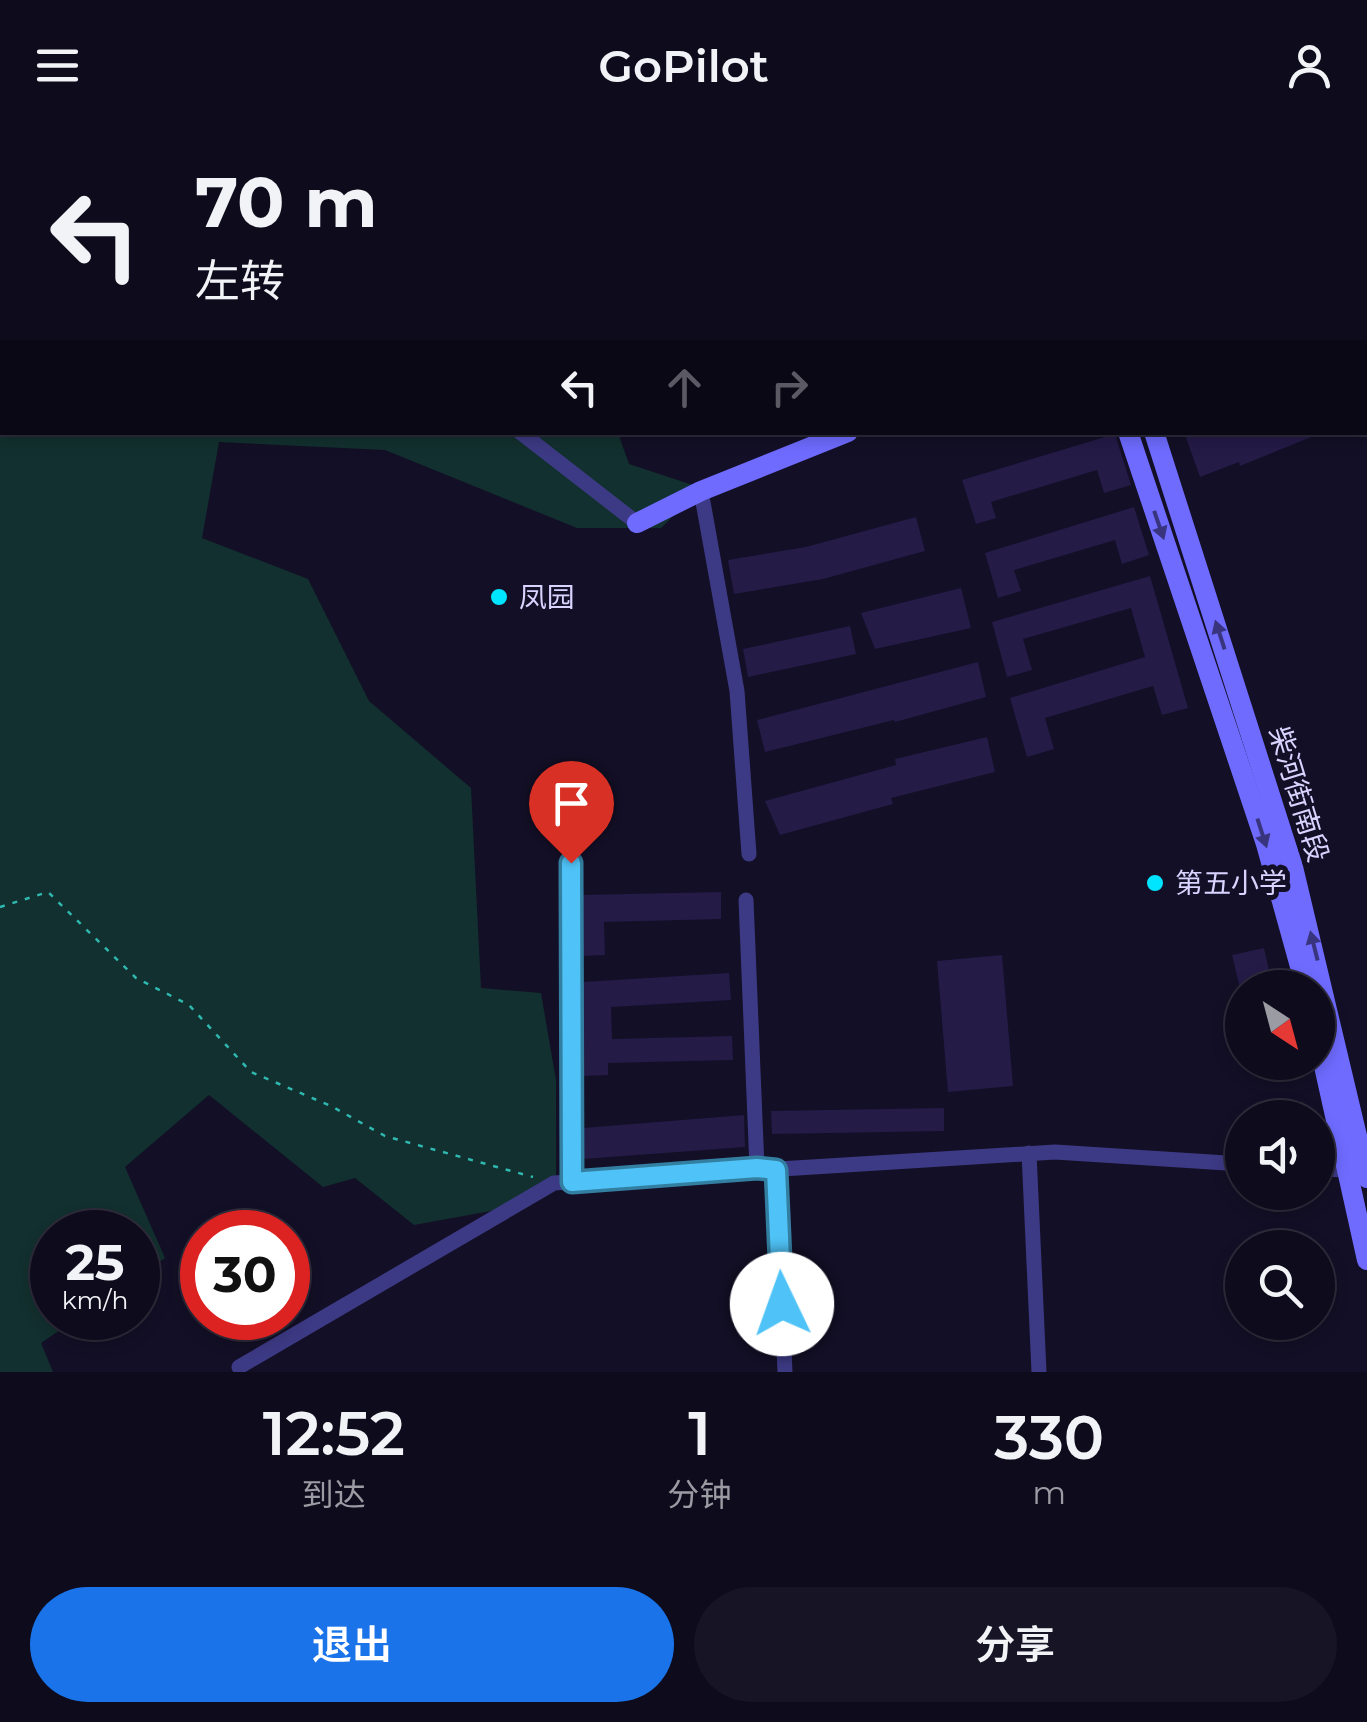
<!DOCTYPE html>
<html lang="zh">
<meta charset="utf-8">
<style>
body{margin:0;font-family:Montserrat,"Noto Sans SC",sans-serif;background:#171425;color:#f1f3f6;height:100vh;display:flex;flex-direction:column;font-size:38px;white-space:nowrap}
*{box-sizing:border-box;margin:0}
p{font-size:32px;color:#9b9ba3}
.icon{flex:none;width:55px;height:55px;fill:none;stroke:currentColor;stroke-width:2;stroke-linecap:round;stroke-linejoin:round}
.map{position:relative;height:1242px;overflow:hidden}
.panel{display:flex;flex-direction:column;background:#0e0b1c;flex:1}
.panel>*{flex:none}
.top-card{position:absolute;left:0px;top:0px;width:1368px;height:305px;box-shadow:0 5px 15px #0003,0 0 0 2px #2e2b3b;background:#0e0b1c;color:#f1f3f6;overflow:hidden}
.needle{width:65px;rotate:144deg}
.controls{position:absolute;left:1225px;top:840px;display:grid;gap:20px}
.controls a{display:grid;place-items:center;width:110px;height:110px;border-radius:50%;background:#0e0b1c;box-shadow:0 5px 15px #0003,0 0 0 2px #2e2b3b;font-size:50px}
.speed{position:absolute;left:30px;top:1080px;display:flex;gap:20px;font-size:50px;font-weight:700;text-align:center}
.speed>*{display:grid;place-content:center;width:130px;height:130px;border-radius:50%;background:#0e0b1c;box-shadow:0 5px 15px #0003,0 0 0 2px #2e2b3b;line-height:1}
.speed small{font-size:25px;font-weight:400}
.speed .limit{border:15px solid #d22;background:#fff;color:#111}
.pin{position:absolute;display:grid;place-items:center;width:85px;height:85px;color:#fff;margin:-102px -42px;border-radius:50% 50% 50% 0;rotate:-45deg;box-shadow:0 0 10px #0007}
.pin .icon{rotate:45deg}
.me{position:absolute;width:110px;margin:-55px;rotate:357deg;stroke-linejoin:round;filter:drop-shadow(0 0 8px #0008)}
.turn{display:flex;align-items:center;gap:35px;height:210px;padding:0 30px;font-size:45px}
.turn .icon{width:130px;height:130px;stroke-width:2.5}
.turn b{display:block;font-size:70px;line-height:85px}
.lanes{display:flex;align-items:center;height:95px;padding:0 30px;background:#0003;justify-content:center;gap:50px;direction:ltr}
.lanes .off{opacity:.35}
.eta{display:flex;justify-content:space-evenly;align-items:center;height:170px;text-align:center}
.eta b{font-size:60px;font-weight:600;line-height:70px}
.primary-button{display:flex;gap:20px;margin-top:auto;padding:20px 30px}
.primary-button a{flex:1;height:115px;border-radius:60px;background:#1a73e8;color:#fff;font-size:40px;font-weight:600;line-height:115px;text-align:center}
.primary-button a+a{background:#171425;color:#f1f3f6}
header{display:flex;justify-content:space-between;align-items:center;height:130px;padding:0 30px;background:#0e0b1c;font-size:45px;font-weight:600}
.map>svg:first-child{display:block}
</style>
<header><svg class="icon" aria-label="menu" viewBox="0 0 24 24"><path d="M4 6h16M4 12h16M4 18h16"/></svg>GoPilot<svg class="icon" aria-label="person" viewBox="0 0 24 24"><circle cx="12" cy="8" r="4"/><path d="M4 21q1-7 8-7t8 7"/></svg></header>
<div class="map">
<svg width="1367" height="1242" viewBox="0 0 1367 1242">
<rect width="100%" height="100%" fill="#130f26"/>
<path fill="#12302f" d="M0,0H644L2,2V302L618,303L629,334L702,358L661,398H577L385,320L219,312L202,408L308,449L369,571L471,658L481,858L541,863L556,950V1049L491,1081L414,1095L355,1048L323,1057L209,965L125,1037L165,1128L138,1147V1102H52V1188H78L41,1213L53,1242H0Z"/>
<g fill="#241b47">
<path d="M1184,302H1321V303L1240,336L1239,332L1200,347Z"/>
<path d="M1115,304L1131,355L1104,363L1097,340L991,372L996,388L976,394L962,350Z"/>
<path d="M1134,377L1149,425L1122,434L1115,410L1014,440L1021,461L998,468L985,423Z"/>
<path d="M916,387L925,421L823,449L734,464L728,430L806,417Z"/>
<path d="M1150,446L1188,578L1162,585L1153,556L1045,588L1054,619L1027,627L1010,568L1145,527L1131,478L1023,509L1032,540L1007,547L992,492Z"/>
<path d="M961,458L971,498L875,519L861,483Z"/>
<path d="M850,496L856,524L748,547L743,519Z"/>
<path d="M978,532L986,567L895,592L894,590L765,622L757,590Z"/>
<path d="M987,607L995,642L891,668L893,674L780,705L765,671L896,635L895,629Z"/>
<path d="M721,762V789L604,792L605,825L583,826L582,765Z"/>
<path d="M1264,818L1273,858H1240L1232,825Z"/>
<path d="M1002,825L1013,956L948,962L937,831Z"/>
<path d="M729,843L731,870L611,877L612,909L732,906L733,930L608,933V945L583,946V852Z"/>
<path d="M944,978V1001L772,1004L771,981Z"/>
<path d="M744,985L745,1017L583,1029V998Z"/>
</g>
<g fill="none" stroke-linecap="round" stroke-linejoin="round">
<path stroke="#2fb8b0" stroke-width="2.5" stroke-dasharray="5 8" stroke-linecap="butt" d="M0,777L48,762L136,848L189,875L251,942L331,976L385,1006L533,1047"/>
<g stroke="#3d3a85" stroke-width="15">
<path d="M112,0L121,2"/>
<path d="M520,302L637,393"/>
<path d="M701,361L737,561L749,724"/>
<path d="M571,733L572,1052"/>
<path d="M746,770L757,1038"/>
<path d="M1029,1023L1039,1242"/>
<path d="M776,1039L785,1242"/>
<path d="M1318,1039L1348,1040"/>
<path d="M239,1237L554,1053L1055,1022L1242,1034"/>
</g>
<g stroke="#3d3a85" stroke-width="18">
<path d="M1279,0L1280,2"/>
<path d="M1365,222L1367,227"/>
</g>
<g stroke="#6f6bff" stroke-width="20">
<path d="M1041,0L1042,2"/>
<path d="M1063,0L1064,2"/>
<path d="M1365,130H1367"/>
<path d="M1128,302L1266,714L1306,858"/>
<path d="M1154,302L1293,737L1367,1048"/>
<path d="M637,393L701,361L848,302"/>
<path d="M1318,909L1367,1130"/>
</g>
</g>
<defs><path id="oneway-solid" d="M-6-.8H1V-3.2L6.5 0L1 3.2V.8H-6Z" transform="scale(2.5)"/></defs>
<g fill="#38347d">
<use href="#oneway-solid" transform="translate(1159 395) rotate(71)"/>
<use href="#oneway-solid" transform="translate(1220 505) rotate(-108)"/>
<use href="#oneway-solid" transform="translate(1262 703) rotate(72)"/>
<use href="#oneway-solid" transform="translate(1314 816) rotate(-104)"/>
</g>
<g fill="none" stroke-linecap="round" stroke-linejoin="round">
<g stroke="#337fa1" stroke-width="25">
<path id="route" d="M571,733L572,1052L757,1038L776,1040L782,1174"/>
</g>
<use href="#route" stroke="#4fc3f7" stroke-width="18"/>
</g>
<g fill="#00e5ff" stroke="#130f26" stroke-width="4">
<circle cx="499" cy="467" r="10"/>
<circle cx="1155" cy="753" r="10"/>
</g>
<g text-anchor="middle" dominant-baseline="central" stroke-width="10" stroke-linejoin="round" paint-order="stroke">
<g font-size="28" fill="#d9d4ff" stroke="#130f26" text-anchor="start">
<text x="519" y="467">凤园</text>
<text x="1175" y="753">第五小学</text>
</g>
<g font-size="28" fill="#d9d4ff" stroke="#130f26">
<text transform="translate(1299 664) rotate(73)">柴河街南段</text>
</g>
</g>
</svg>
<div class="controls">
<a><svg class="needle" viewBox="-14 -14 28 28"><path d="M0-13l5 13h-10z" fill="#e53935"/><path d="M0 13l5-13h-10z" fill="#9b9ba3"/></svg></a>
<a><svg class="icon" aria-label="sound" viewBox="0 0 24 24"><path d="M4 9h4l5-4v14l-5-4H4zM17 9q2 3 0 6"/></svg></a>
<a><svg class="icon" aria-label="search" viewBox="0 0 24 24"><circle cx="10" cy="10" r="6"/><path d="M15 15l6 6"/></svg></a>
</div>
<div class="speed"><div>25<small>km/h</small></div><div class="limit">30</div></div>
<div class="pin" style="left:571px;top:733px;background:#d93025"><svg class="icon" aria-label="arrive" viewBox="0 0 24 24"><path d="M6 21V4h12l-3 4 3 4H6"/></svg></div>
<svg class="me" style="left:782px;top:1174px" viewBox="-20 -20 40 40"><circle r="19" fill="#fff"/><path d="M0-13L10 11 0 6-10 11z" fill="#4fc3f7"/></svg>
<div class="top-card">
<div class="turn"><svg class="icon" aria-label="left" viewBox="0 0 24 24"><path d="M17 20v-9H6M10 6l-5 5 5 5"/></svg><div><b>70 m</b>左转</div></div>
<div class="lanes"><svg class="icon" aria-label="left" viewBox="0 0 24 24"><path d="M17 20v-9H6M10 6l-5 5 5 5"/></svg><svg class="icon off" aria-label="ahead" viewBox="0 0 24 24"><path d="M12 20V5M6 11l6-6 6 6"/></svg><svg class="icon off" aria-label="right" viewBox="0 0 24 24"><path d="M7 20v-9h11M14 6l5 5-5 5"/></svg></div>
</div>
</div>
<section class="panel">
<div class="eta">
<div><b>12:52</b><p>到达</p></div>
<div><b>1</b><p>分钟</p></div>
<div><b>330</b><p>m</p></div>
</div>
<div class="primary-button"><a>退出</a><a>分享</a></div>
</section>
